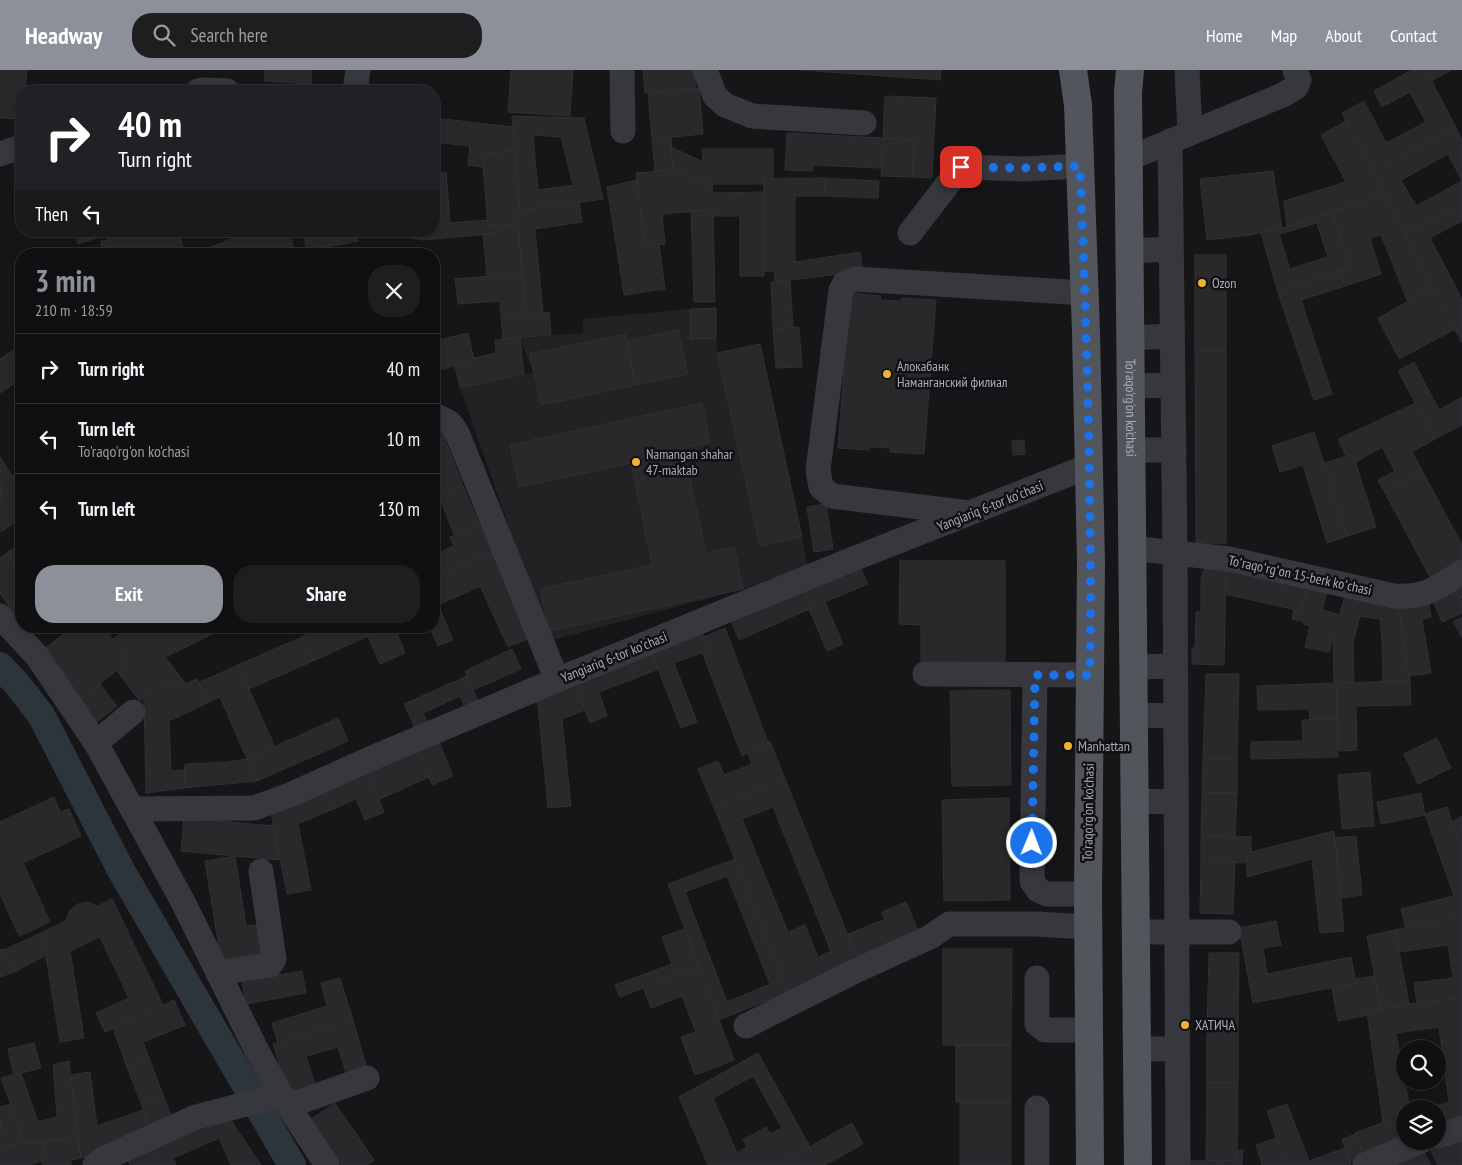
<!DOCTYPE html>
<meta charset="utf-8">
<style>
body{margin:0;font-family:"PT Sans Narrow",sans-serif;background:#1e1e20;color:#f1f3f6;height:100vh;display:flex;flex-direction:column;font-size:19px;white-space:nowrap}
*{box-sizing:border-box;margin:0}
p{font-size:16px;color:#9c9d9f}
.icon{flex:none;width:28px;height:28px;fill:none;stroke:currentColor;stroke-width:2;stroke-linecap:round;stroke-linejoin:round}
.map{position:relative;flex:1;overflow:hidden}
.sheet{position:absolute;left:15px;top:178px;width:425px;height:385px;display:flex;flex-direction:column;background:#101012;border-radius:20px;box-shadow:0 2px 8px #0003,0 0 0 1px #303032}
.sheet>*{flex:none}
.guide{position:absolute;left:15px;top:15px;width:425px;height:152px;border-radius:20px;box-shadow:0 2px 8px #0003,0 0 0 1px #303032;background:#202124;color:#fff;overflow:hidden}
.controls{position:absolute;left:1396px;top:970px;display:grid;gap:10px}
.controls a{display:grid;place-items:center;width:50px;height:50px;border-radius:50%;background:#101012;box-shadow:0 2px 8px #0003,0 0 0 1px #303032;font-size:25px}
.pin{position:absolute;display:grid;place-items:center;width:42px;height:42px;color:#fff;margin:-21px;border-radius:10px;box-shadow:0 2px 8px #0006}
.me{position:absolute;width:55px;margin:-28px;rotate:1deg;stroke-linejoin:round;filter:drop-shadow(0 0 4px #0008)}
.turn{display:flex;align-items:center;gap:18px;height:105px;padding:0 20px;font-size:22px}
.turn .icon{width:65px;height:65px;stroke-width:2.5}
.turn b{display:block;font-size:35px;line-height:42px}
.then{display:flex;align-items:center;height:48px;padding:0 20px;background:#0003;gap:10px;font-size:19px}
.round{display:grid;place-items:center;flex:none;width:52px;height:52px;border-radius:20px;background:#1e1e20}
.overview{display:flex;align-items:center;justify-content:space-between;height:85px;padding:0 20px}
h1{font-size:30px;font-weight:800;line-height:38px;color:#8c9099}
.action{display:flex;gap:10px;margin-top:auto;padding:10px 20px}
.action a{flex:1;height:58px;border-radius:20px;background:#8c9099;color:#fff;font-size:20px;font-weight:800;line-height:58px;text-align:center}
.action a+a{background:#1e1e20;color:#f1f3f6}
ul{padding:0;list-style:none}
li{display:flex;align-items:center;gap:15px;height:70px;padding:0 20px;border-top:1px solid #303032}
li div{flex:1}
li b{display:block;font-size:19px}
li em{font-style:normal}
header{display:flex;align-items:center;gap:30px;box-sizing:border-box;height:70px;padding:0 25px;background:#8c9099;color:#fff}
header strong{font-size:24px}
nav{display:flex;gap:28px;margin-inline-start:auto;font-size:18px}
.search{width:350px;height:45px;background:#1e1e20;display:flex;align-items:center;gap:12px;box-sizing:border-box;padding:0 18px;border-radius:20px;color:#9c9d9f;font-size:19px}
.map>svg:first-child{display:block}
</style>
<header>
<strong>Headway</strong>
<div class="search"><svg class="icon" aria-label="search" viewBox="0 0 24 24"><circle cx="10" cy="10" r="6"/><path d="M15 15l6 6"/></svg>Search here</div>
<nav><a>Home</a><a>Map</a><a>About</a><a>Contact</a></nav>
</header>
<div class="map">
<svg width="1462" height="1095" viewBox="0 0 1462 1095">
<rect width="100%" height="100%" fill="#161618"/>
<path fill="#222225" d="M716,238L717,283L760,274L808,496L743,519L549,571L460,318L533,302L520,268L583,263V249L689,239Z"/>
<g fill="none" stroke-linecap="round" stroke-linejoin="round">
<path stroke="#2c353c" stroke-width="28" d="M0,596L17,614L41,645L122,802L292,1095"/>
</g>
<g fill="#29292c" stroke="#303034" fill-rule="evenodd">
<path d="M0,0H27L25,21H21V49L0,48Z"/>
<path d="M265,0H312L311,14L264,11Z"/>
<path d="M511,0H573L570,46L508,42Z"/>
<path d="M643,0H694L696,19L645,23Z"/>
<path d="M801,0H941L940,10Z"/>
<path d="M1412,0H1426L1456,58L1373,102L1342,43L1364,31L1386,73L1426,52L1410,22L1382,37L1374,21Z"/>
<path d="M1426,0H1451L1431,11Z"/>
<path d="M699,18L703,64L652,69L648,23Z"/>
<path d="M885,26L936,28L932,108L912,107L914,70L883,68Z"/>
<path d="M512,46L584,48L603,129L520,141ZM533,65L561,67L573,115L538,120Z"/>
<path d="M434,48L513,57L515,81L482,84L483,97L468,95L470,76L434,72Z"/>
<path d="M1346,51L1384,124L1287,157L1284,131L1346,112L1321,65Z"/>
<path d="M1456,58L1462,70V111L1448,84L1401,110L1416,136L1462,111V134L1405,164L1373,102Z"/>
<path d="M787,63L883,68L881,98L813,95L812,101L785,100Z"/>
<path d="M671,67L673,100L655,101L652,69Z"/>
<path d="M883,68L914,70L912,107L881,106Z"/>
<path d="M671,77L703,92L702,79H773V109H764V114H703L673,100Z"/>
<path d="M515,81L520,141H517L518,154L488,156L482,84Z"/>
<path d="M673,100L703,114H712L713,140L662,144L665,174L645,176L636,103Z"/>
<path d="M1273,101L1282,158L1250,165L1207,170L1200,109Z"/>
<path d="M434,102L446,103L450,153L488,150V156L499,155V163L423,170V161H434Z"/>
<path d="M824,108L879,111L878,128L825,126Z"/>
<path d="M824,108L825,126H795V192L860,182L863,201L775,212L774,201H764V109Z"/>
<path d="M637,110L645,176L659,174L665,219L624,225L607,117Z"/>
<path d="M764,122V206H740V146H712V123Z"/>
<path d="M1384,124L1433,218L1408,232L1381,165L1370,168L1381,204L1345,216L1341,201L1350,198L1332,142Z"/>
<path d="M579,132L582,152L535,159L543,243L526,245L517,141Z"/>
<path d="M1462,134V151L1430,168L1462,229V273L1405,164Z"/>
<path d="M713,140L715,232H694L691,141Z"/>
<path d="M1332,142L1350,198L1278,222L1261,163L1287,157ZM1317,153L1328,187L1290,199L1279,164Z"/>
<path d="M518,154L522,203L487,206L483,164L499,163V155Z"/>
<path d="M74,161H98L99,167L78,174Z"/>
<path d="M106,161H125L127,168L158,163L157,161H179L183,179L162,184H103L101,171L108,170Z"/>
<path d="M241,161L290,162L295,184H263L261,179L249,184H202L200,181L242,165Z"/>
<path d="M303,161H356L358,171L307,181Z"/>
<path d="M375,161H423V170Z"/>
<rect x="1195" y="185" width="31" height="95"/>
<path d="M1341,201L1345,216L1301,230L1332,324L1314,330L1278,222Z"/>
<path d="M522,203L526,245L501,247L500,231L458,234L455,209Z"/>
<path d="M790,211L793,258L773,259L771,212Z"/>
<path d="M1433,218L1455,259L1399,289L1378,248Z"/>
<path d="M850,223L881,226L880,230L901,231L902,228L936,230L924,384L890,382V378L869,377V380L838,378Z"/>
<path d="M716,238V268L690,269V239Z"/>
<path d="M549,242L551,265L503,269L501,247Z"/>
<path d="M799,257L802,297L776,298L773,259Z"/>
<path d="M678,260L688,304L635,315L627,271Z"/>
<path d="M468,263L474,290L434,302V271Z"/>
<path d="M625,264L635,315L541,335L530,284Z"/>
<path d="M520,268L524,304L460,318L455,296L474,290V288L496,283L495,270Z"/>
<path d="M760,274L802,467L760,476L717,283Z"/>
<path d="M21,275V309L0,323V289Z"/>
<path d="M1195,280H1226V473H1196Z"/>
<path d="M1414,292L1439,340L1462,327V355L1435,369L1398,301Z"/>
<path d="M702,333L710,373L683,378L706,483L734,477L743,519L549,561L540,519L652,495L631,393L519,417L510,375Z"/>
<path d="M1416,333L1435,369L1412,382L1423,402L1385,423L1378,410L1395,401L1382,377L1356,392L1353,384L1346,386L1338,369Z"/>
<path d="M1314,362L1347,466L1327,473L1303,395L1280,402L1272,376Z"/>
<path d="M443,365L463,416L439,426L434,412V369Z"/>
<path d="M1024,370L1025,384L1013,385L1012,371Z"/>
<path d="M1353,384L1376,457L1347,466L1325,393Z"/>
<path d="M0,387L12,406L21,400V448L1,462Z"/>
<path d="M1423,402L1462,475V490L1430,507L1385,423Z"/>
<path d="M463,416L479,454L454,464L439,426Z"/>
<path d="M826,434L833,479L814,482L807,437Z"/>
<path d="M479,454L492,482L434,508V485L454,476L450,467Z"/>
<path d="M21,473V503L7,483Z"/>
<path d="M492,482L530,568L508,577L480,516L438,535L434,526V508Z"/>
<path d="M7,483L21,503V545L17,548L0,523V488Z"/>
<path d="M900,491H1005V598L921,597V555L899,554Z"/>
<path d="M859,495L868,514L825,532L843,574L827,581L809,539L812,538L804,519Z"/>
<path d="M1206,496L1226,497L1224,595L1192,594V578H1195L1196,542H1201V508Z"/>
<path d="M1226,497L1307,516L1301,541L1225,524Z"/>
<path d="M1462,508V528L1460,529L1452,515Z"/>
<path d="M803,516L812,538L739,570L730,548Z"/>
<path d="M1307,516L1327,520L1322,540L1338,544L1329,582L1305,577L1310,556L1303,554L1304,552L1292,549L1294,540L1301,541Z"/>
<path d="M1453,517L1462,532V543L1442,552L1431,527Z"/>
<path d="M1345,525L1398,534L1410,611L1383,612L1382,571L1380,549L1360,546L1353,572L1354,613H1334L1333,570Z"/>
<path d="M434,526L453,570L438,576L429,556H434Z"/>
<path d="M1428,529L1431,547L1422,549L1431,603L1409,606L1398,534Z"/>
<path d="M1462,547V568L1453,552Z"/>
<path d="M74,556H103L129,591L79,630L42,581Z"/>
<path d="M129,556H229L165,587L186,614L173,619L167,610L140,631L117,601L129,591L113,569Z"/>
<path d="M325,556H374L377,562L313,591L302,567Z"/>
<path d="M374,556H394L405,583L380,594L368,566L377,562Z"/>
<path d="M725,558L769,675L742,686L702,582L709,580L704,567Z"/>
<path d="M702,561L709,580L674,593L697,652L681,658L651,581Z"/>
<path d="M302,567L313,591L249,619L238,595Z"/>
<path d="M512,579L521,599L473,620L465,601Z"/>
<path d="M651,581L658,599L636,608L629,589Z"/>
<path d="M629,589L636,608L599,622L607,646L590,653L574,610Z"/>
<path d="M238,595L275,677L247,689L220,627L207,633L198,613Z"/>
<path d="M1206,604H1239L1237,690L1203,689Z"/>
<path d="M467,606L478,632L465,638L460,626L423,643L429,657L417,662L404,634Z"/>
<path d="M197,609L207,633L169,651L171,701L185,700L184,718L146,723L144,628L167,610L173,619Z"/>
<path d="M574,610L585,640L562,649L571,736L548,738L538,636L534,626Z"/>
<path d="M1410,611L1411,635L1356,636L1357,680L1338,681L1336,613Z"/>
<path d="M1336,613L1337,649L1310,650L1309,639L1258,640L1257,616Z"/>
<path d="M100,614L117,636L90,657L79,630Z"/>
<path d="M1010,620L1011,715L952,716L950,621Z"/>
<path d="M338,648L348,671L257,711L247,689Z"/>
<path d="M1337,649L1338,687L1251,689V672L1303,671L1302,650Z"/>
<path d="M1437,668L1451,698L1418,714L1404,684Z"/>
<path d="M438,670L453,706L432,715L417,679Z"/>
<path d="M770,671L785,709L714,737L698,699L718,691L724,705L752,694L748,683L769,675L768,672Z"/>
<path d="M417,679L429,707L378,730L366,701Z"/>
<path d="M247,689L257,711L184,718L185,694L227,692Z"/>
<path d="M1203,689L1237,690V723H1202Z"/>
<path d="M366,701L384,742L365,750L356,729L333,739L325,719Z"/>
<path d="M1370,702L1374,756L1342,759L1338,705Z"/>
<path d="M785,709L859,893L788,922L714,737ZM773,737L831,881L818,887L805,855L788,862L742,749Z"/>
<path d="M325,719L333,739L298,754L311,820L287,824L271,742Z"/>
<path d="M1202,723H1237L1235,767L1201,766Z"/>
<path d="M1421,723L1425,745L1381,754L1377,732Z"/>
<path d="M54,727L60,742L69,739L81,766L23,793L50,852L19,866L0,824V752Z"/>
<path d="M1009,728L1010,830L944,831L942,730Z"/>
<path d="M1447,737L1462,781V846L1406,859L1401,839L1454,826L1425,744Z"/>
<path d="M1462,746V781L1452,752Z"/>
<path d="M184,748L273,756L280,790L181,781Z"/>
<path d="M1334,761L1344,861L1320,863L1312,789L1247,807V783Z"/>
<path d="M1201,766L1251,767V782L1247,783V793L1201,792Z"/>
<path d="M1356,766L1362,825L1341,828L1335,768Z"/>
<path d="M235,786L246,856L257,855L261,883L221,890L205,791Z"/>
<path d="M735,789L788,922L719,950L668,814ZM727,806L770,914L727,932L685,822Z"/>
<path d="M1201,792H1235L1233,844L1200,843Z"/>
<path d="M112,829L163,935L105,962L96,943L129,928L100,867L70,881L84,968L60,972L46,886L49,884L39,864L66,851L70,840L78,834L88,832L98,836Z"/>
<path d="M906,832L921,868L859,893L848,864L885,849L882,842Z"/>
<path d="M1462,846V928L1417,934L1414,913L1453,908L1448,875L1399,882L1395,860Z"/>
<path d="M1276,851L1281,875L1263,878L1267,904L1351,887L1356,913L1253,933L1239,858Z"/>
<path d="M684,859L699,896L676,905L662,867Z"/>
<path d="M1395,860L1409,934L1381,939L1367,866Z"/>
<path d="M39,864L49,884L14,902L4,880Z"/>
<path d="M3,879L14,902L0,907V880Z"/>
<path d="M943,879H1012L1011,975H943Z"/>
<path d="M1209,883H1239L1238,962H1207Z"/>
<path d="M672,894L676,905L620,927L615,915Z"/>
<path d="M699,896L734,990L695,1005L681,967L696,962L682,926L651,938L643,917Z"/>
<path d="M302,901L306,923L246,934L242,911Z"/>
<path d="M1374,906L1381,939L1367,942L1368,945L1338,951L1332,918L1356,913V909Z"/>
<path d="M340,908L353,950L278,973L272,953L327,936L321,913Z"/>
<path d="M1462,928V1055L1438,1062V1039H1427L1449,1032L1439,957L1396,963L1410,1039H1405V1071L1396,1076L1387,1051L1383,1052L1367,942L1409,934Z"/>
<path d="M174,930L185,955L143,972L149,988L127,997L113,958Z"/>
<path d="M353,950L367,999L347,1005L338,977L306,986L315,1015L288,1022L273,974Z"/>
<rect x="1207" y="962" width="31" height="51"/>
<path d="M34,973L41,998L14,1005L8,979Z"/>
<rect x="956" y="975" width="55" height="57"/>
<path d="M758,983L810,1077L777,1095H708L679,1027ZM753,1006L782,1058L770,1064L766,1057L743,1070L747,1077L737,1083L713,1028Z"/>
<path d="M149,988L163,1025L141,1033L127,997Z"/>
<path d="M69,991L78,1067L25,1074L1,1008L21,1003L38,1052L57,1047L53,995Z"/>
<path d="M90,1002L97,1056L143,1040L152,1063L81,1088L71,1005Z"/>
<path d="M1207,1013H1238L1237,1091H1206Z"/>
<path d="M163,1025L174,1054L152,1063L141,1033Z"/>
<rect x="960" y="1032" width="51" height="63"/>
<path d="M335,1033L374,1090L367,1095H341L310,1050Z"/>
<path d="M11,1034L24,1072L1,1078L0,1037Z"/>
<path d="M1287,1034L1309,1091L1345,1078L1351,1095H1286L1267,1041Z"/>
<path d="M230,1049L261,1095H231L219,1068L173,1088L176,1095H159L151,1074Z"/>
<path d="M1387,1051L1396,1076L1364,1088L1355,1063Z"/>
<path d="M852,1053L863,1074L825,1095H777Z"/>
<path d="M1462,1060V1095H1438L1429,1077Z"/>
<path d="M1356,1064L1364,1088L1350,1092L1342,1069Z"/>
<path d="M78,1067L81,1088L71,1090V1095H42L44,1072Z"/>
<path d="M1276,1068L1286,1095H1262L1256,1075Z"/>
<path d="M24,1072L25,1074L44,1072L42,1091L29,1095H0V1079Z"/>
<path d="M151,1074L159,1095H130L126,1083Z"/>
<path d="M1243,1079L1242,1095H1222L1223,1091H1237V1081Z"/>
<path d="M1422,1079L1431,1095H1396Z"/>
<path d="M1189,1091H1223L1222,1095H1189Z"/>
</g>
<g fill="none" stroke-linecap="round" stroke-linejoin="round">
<g stroke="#37383d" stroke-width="25">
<path d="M622,0L623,61"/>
<path d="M705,0L715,26L725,35L752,46L864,53"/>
<path d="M1187,0L1190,63"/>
<path d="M198,21L203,20L227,21"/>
<path d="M355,21L358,0"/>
<path d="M1170,71L1175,483L1178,1095"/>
<path d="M0,84L21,77"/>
<path d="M1130,88L1283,25L1296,17L1299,10L1295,0"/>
<path d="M910,163L961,97L1024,99L1080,96"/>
<path d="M1130,181L1171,179"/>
<path d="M1130,268L1172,266"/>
<path d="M1131,316L1173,315"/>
<path d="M434,345L450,353L457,363L557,610"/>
<path d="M1131,380H1174"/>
<path d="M969,443L832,426L821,417L818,400L841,220L845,213L855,209L1085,223"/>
<path d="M1131,478L1229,489L1394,526C1425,528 1437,518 1462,502"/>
<path d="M0,546L37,586L96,673L182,830L257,981L281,1025L327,1095"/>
<path d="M1133,597L1175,596"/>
<path d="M925,604L1090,605"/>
<path d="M1035,605L1032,811L1038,820L1047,824H1088"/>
<path d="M1133,645L1175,646"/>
<path d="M96,673L133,642"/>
<path d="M1134,731L1175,732"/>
<path d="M133,739L254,738L290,725L372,688L557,610L848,491L1089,396"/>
<path d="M1135,862H1229"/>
<path d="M218,903L270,895L274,889L261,801"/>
<path d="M1037,908V954L1045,960H1088"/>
<path d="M746,956L851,903L930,867L949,854H1036L1088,857"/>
<path d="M1136,979H1177"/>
<path d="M288,1036L367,1008"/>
<path d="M1037,1038V1095"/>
<path d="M1438,1066L1462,1058"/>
<path d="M95,1095L101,1090L196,1047L281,1025"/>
<path d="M1365,1095L1421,1071"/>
</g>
<g stroke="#53555c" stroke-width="28">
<path d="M1073,0L1078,35L1086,263L1091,493L1088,824L1090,1095"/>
<path id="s1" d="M1130,0L1128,22L1138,1095"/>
</g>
</g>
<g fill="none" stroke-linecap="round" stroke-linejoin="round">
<path stroke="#1a73e8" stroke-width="9" stroke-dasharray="0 16.2" d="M961,97L1024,98L1080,96C1087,266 1092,435 1090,605H1035L1032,773"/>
</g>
<g fill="#f2b134" stroke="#111113" stroke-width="2">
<circle cx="1202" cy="213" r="5"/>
<circle cx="887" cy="304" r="5"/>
<circle cx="636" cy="392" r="5"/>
<circle cx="1068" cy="676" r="5"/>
<circle cx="1185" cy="955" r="5"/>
</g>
<g text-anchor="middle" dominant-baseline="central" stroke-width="5" stroke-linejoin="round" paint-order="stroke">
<g font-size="14" fill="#a8adb8" stroke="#111113" text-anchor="start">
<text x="1212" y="213">Ozon</text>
<text x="897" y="296">Алокабанк<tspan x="897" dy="16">Наманганский филиал</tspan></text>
<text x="646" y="384">Namangan shahar<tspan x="646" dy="16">47-maktab</tspan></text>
<text x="1078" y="676">Manhattan</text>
<text x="1195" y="955">ХАТИЧА</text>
</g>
<g font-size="14" fill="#a8adb8" stroke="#111113">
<text stroke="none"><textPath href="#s1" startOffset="338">To'raqo'rg'on ko'chasi</textPath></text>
<text transform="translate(990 436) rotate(-22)">Yangiаriq 6-tor koʼchasi</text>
<text transform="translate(1300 505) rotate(12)">Toʻraqoʻrgʻon 15-berk koʻchasi</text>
<text transform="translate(614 587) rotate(-22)">Yangiаriq 6-tor koʼchasi</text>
<text transform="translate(1088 742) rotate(-89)">To'raqo'rg'on ko'chasi</text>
</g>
</g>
</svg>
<div class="controls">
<a><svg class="icon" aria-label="search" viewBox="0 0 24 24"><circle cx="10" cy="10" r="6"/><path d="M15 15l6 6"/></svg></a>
<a><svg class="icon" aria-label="layers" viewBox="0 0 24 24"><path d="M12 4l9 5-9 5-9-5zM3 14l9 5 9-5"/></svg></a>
</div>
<div class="pin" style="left:961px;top:97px;background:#d93025"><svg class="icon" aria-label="arrive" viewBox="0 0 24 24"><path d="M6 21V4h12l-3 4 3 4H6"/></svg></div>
<svg class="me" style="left:1032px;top:773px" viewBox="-20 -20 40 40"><circle r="17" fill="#1a73e8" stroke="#fff" stroke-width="3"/><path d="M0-11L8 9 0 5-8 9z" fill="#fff"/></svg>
<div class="guide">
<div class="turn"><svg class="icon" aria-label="right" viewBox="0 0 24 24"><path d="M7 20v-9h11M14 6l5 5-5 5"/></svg><div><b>40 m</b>Turn right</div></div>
<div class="then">Then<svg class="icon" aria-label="left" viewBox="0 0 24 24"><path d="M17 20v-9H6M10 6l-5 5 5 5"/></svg></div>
</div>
<section class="sheet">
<div class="overview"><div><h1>3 min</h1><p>210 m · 18:59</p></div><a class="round"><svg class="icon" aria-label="close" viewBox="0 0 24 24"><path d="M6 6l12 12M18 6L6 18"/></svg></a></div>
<ul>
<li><svg class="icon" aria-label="right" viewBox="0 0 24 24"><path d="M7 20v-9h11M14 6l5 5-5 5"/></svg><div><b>Turn right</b></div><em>40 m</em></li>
<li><svg class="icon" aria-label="left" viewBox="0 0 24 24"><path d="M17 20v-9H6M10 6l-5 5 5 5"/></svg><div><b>Turn left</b><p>To'raqo'rg'on ko'chasi</p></div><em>10 m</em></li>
<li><svg class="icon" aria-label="left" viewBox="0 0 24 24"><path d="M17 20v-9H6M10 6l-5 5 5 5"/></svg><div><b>Turn left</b></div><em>130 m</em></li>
</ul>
<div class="action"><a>Exit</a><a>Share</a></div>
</section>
</div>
